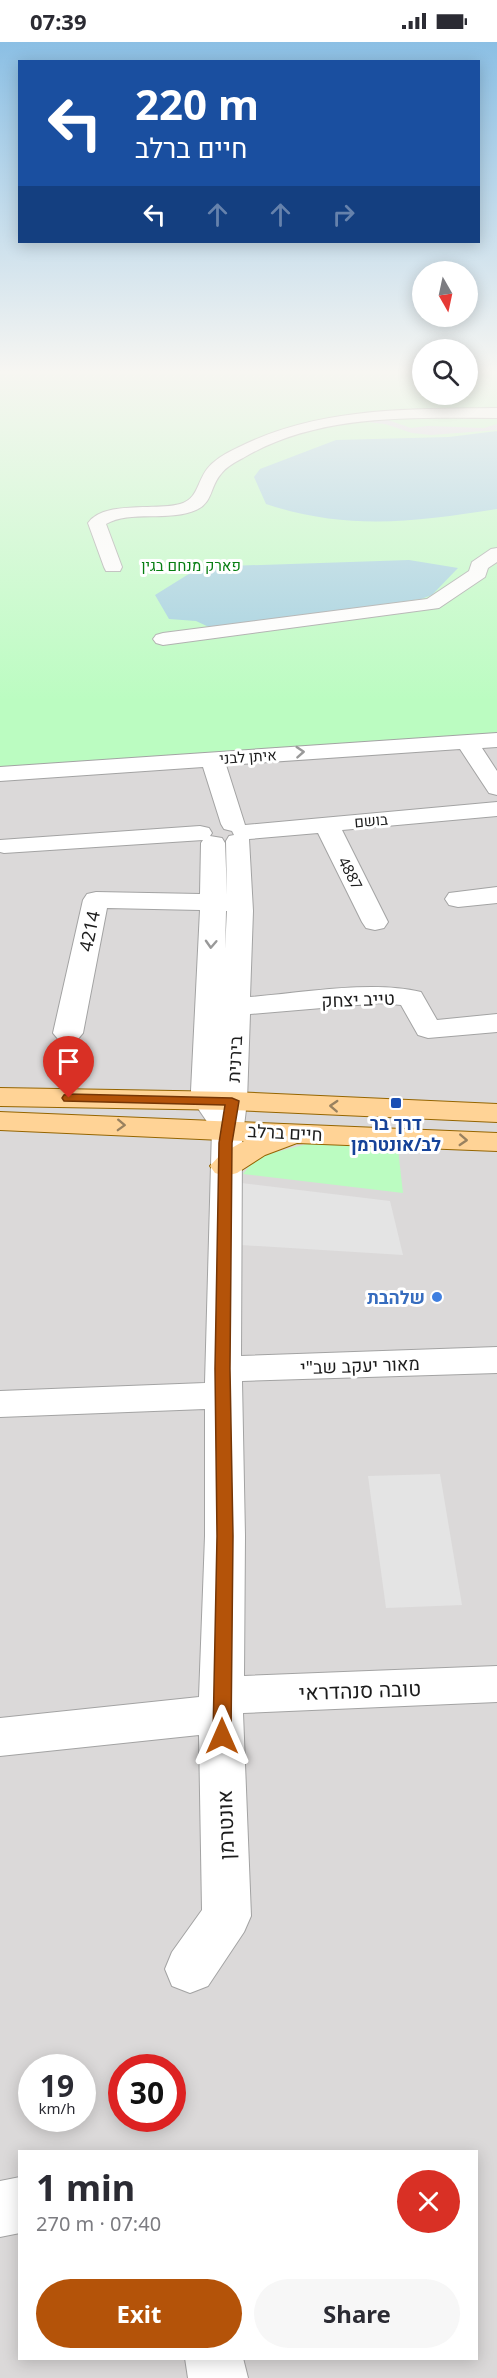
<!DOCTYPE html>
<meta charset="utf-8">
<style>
body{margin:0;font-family:"Noto Sans",Heebo,sans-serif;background:#f7f7f7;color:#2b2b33;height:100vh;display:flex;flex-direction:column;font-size:22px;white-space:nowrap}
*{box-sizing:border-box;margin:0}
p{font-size:20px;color:#7c7c81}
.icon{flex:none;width:33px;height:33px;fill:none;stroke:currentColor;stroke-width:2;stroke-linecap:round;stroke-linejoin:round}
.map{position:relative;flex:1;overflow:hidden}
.side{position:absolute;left:18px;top:2108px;width:460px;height:210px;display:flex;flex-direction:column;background:#fff;border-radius:0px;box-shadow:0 3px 15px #0003}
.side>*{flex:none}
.banner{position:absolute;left:18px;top:18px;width:462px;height:183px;border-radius:0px;box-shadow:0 3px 15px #0003;background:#1a4fa0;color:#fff;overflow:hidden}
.needle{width:39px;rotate:171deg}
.buttons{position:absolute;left:412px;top:219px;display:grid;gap:12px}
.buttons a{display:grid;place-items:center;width:66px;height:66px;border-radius:50%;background:#fff;box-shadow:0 3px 15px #0003;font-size:30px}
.speed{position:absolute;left:18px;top:2012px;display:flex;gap:12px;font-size:30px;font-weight:700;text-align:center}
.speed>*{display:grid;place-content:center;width:78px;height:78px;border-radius:50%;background:#fff;box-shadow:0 3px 15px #0003;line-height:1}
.speed small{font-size:15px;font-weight:400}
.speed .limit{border:9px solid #d22;background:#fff;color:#111}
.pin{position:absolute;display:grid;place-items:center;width:51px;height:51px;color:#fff;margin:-62px -26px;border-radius:50% 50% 50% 0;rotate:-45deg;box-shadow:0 0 6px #0007}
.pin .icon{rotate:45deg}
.me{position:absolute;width:66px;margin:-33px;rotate:0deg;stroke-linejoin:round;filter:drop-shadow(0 0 4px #0008)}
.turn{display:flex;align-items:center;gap:21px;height:126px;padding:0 18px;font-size:27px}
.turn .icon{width:78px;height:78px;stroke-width:2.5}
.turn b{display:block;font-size:42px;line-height:51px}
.lanes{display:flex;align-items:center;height:57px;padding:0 18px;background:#0003;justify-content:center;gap:30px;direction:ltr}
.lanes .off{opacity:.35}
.round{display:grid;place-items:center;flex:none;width:63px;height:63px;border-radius:32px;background:#f7f7f7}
.overview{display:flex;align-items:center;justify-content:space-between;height:102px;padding:0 18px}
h1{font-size:36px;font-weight:700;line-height:45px}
.cta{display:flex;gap:12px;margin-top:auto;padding:12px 18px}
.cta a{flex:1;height:69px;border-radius:36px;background:#b45309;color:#fff;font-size:24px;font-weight:700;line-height:69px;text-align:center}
.cta a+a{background:#f7f7f7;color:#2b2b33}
.status{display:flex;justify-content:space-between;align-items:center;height:42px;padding:0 30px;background:#fff;direction:ltr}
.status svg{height:16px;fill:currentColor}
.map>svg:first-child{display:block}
</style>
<div class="status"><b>07:39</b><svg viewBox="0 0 49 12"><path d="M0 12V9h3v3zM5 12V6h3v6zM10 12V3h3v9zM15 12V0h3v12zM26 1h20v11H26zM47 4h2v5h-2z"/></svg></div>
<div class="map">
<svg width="497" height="2336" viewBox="0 0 497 2336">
<rect width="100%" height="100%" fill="#eeeae1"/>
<path fill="#dbd9d9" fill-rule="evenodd" d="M0,332H423V352H468V332H497V2336H0ZM32,2025H82V2076H32ZM122,2025H172V2076H122ZM20,2109H477V2316H20Z"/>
<g fill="#bbfcc1">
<path d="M0,332H423V352H468V332H497V695L0,729Z"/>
<path d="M311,1101L398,1107L403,1151L243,1132L257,1115Z"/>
</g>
<g fill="#e4e4e4">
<path d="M241,1141L390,1159L403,1213L241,1203Z"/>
<path d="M440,1432L462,1563L386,1566L368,1434Z"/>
</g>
<path fill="#d6d6e4" d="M385,377L411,386L428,384L484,386L497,382V388L431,393L412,391L385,382L357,379Z"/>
<g fill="#9fcfde">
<path d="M497,389V467C414,480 348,489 266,462L254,435L260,427L336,398L449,395Z"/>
<path d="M409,518L458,526L432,553L421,557L211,586L196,579L169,577L155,553L200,525Z"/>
</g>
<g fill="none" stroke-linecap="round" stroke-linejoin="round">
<g stroke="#a3a3a3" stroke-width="2">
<g id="minor">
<path d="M497,366V376C412,376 319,371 243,416C235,420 226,425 221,432C210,444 213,461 196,468C169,480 130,468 106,482L122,525L120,529H106L104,525L88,481C104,458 156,469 180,462C198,457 197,440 207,427C214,418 226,411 237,406C317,365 409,367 497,366Z"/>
<path d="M497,506V520L488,526L485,535L439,566L163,603L156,601L153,597L156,593L163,591L427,557L469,529L472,520L491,507Z"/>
<path d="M497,691V705L482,706L497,729V753L489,751L460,707L226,723L245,783L497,760V774L342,788L388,880L384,886L375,888L366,886L362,880L318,791L249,797L253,869L250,955C302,951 371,938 421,950L437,978L497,972V990L428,996L418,993L401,963L381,961L250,972L247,1059L242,1101L241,1314L497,1305V1331L242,1339L245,1494L244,1634L497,1624V1660L243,1671L251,1874L244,1890L208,1944L190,1951L172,1944L165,1927L172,1910L202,1868L199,1693L0,1714V1676L199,1655L205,1494V1367L0,1375V1349L205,1341L212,1087L193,1059L191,1049L200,868L107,866L83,991L78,997L68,1000L58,997L53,991L83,858L87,852L96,850L200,852L201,801L203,798L4,811L0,810V798L200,784L209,786L212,791L210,794L222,796L225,801L227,853L226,799L229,794L234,793L232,789L224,787L221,782L203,725L0,739V725ZM226,869H227L225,907Z"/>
<path d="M497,845V861L458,865L449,863L445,857L449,851Z"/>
<path d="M20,2135V2191L0,2195V2139Z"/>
<path d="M185,2316H243L248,2336H188Z"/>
</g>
</g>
<g stroke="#956500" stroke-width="2">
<g id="major">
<path d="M0,1046L232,1050L497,1062V1080L232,1068L0,1064Z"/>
<path d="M0,1070L497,1091V1109L297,1101L265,1113L237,1131L226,1134L215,1131L210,1124L221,1112L244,1099L0,1088Z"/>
</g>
</g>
<use href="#minor" fill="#fff" fill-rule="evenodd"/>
<use href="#major" fill="#ffd396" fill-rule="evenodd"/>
</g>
<defs><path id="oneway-chevron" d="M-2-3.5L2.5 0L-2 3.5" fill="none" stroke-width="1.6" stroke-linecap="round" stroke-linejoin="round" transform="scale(1.5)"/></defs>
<g stroke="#999">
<use href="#oneway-chevron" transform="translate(300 710) rotate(-4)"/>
<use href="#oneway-chevron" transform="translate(211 902) rotate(93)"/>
</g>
<g stroke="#99815f">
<use href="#oneway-chevron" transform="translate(334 1064) rotate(-177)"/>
<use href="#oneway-chevron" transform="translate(121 1083) rotate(2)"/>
<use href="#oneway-chevron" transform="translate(463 1098) rotate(3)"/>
</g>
<linearGradient id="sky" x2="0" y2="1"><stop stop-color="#8bbfe4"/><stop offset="0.5" stop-color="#f7f6f2"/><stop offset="1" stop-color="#f7f6f2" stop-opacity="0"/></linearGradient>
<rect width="497" height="659" fill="url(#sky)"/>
<path fill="#b45309" stroke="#753606" stroke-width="1.5" d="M69,1052L232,1056L239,1059L232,1101L230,1327L233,1494L231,1694L229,1700L222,1702L215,1700L213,1694L217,1494L215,1327L219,1101L225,1063L64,1059L62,1056L64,1053Z"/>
<rect fill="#1a4fb4" stroke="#fff" stroke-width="2" x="390" y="1055" width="12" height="12" rx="3"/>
<circle fill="#3f7fe0" stroke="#fff" stroke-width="2" cx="437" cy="1255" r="6"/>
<g text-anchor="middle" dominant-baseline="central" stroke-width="6" stroke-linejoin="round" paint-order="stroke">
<g font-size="15" fill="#077e12" stroke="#fff">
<text x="191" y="523">פארק מנחם בגין</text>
</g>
<g font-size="15" fill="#1c1c1c" stroke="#fff">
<text transform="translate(248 714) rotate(-4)">איתן לבני</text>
<text transform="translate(371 778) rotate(-5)">בושם</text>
<text transform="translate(351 831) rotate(63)">4887</text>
</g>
<g font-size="18" fill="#1c1c1c" stroke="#fff">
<text transform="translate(89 889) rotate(-78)">4214</text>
<text transform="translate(358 957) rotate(-2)">טייב יצחק</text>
<text transform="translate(234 1017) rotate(-87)">בירנית</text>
<text transform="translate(285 1090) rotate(3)">חיים ברלב</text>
<text transform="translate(360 1323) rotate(-2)">מאור יעקב שב"י</text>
</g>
<g font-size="18" font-weight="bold" fill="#164399" stroke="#fff">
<text x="396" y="1081">דרך בר<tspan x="396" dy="21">לב/אונטרמן</tspan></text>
</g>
<g font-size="18" font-weight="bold" fill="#366cbe" stroke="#fff" text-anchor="end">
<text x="425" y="1255">שלהבת</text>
</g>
<g font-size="21" fill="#1c1c1c" stroke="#fff">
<text transform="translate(360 1648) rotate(-2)">טובה סנהדראי</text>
<text transform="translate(225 1783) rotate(-92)">אונטרמן</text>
</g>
</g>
</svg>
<div class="buttons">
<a><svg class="needle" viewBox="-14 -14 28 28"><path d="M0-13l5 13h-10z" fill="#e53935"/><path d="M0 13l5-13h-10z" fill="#7c7c81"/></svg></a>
<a><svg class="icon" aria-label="search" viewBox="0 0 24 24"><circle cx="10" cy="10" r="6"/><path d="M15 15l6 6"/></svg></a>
</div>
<div class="speed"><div>19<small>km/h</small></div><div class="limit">30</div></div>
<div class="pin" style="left:69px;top:1056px;background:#d93025"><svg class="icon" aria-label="arrive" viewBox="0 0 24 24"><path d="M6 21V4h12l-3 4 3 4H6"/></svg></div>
<svg class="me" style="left:222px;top:1694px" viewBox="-20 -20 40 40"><path d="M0-17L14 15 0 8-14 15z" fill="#b45309" stroke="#fff" stroke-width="4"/></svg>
<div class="banner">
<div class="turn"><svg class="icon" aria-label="left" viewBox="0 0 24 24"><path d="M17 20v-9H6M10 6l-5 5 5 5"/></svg><div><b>220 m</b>חיים ברלב</div></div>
<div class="lanes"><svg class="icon" aria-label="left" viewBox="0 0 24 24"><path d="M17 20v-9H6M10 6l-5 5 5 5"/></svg><svg class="icon off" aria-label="ahead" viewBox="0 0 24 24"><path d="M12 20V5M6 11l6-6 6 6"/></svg><svg class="icon off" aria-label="ahead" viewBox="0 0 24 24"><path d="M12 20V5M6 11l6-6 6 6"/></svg><svg class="icon off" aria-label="right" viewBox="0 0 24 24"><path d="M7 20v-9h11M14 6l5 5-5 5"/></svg></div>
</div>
<section class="side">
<div class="overview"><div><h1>1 min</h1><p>270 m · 07:40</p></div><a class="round" style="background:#d93025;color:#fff"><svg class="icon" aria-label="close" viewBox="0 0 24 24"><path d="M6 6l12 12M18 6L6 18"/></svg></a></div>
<div class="cta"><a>Exit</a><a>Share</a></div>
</section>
</div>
